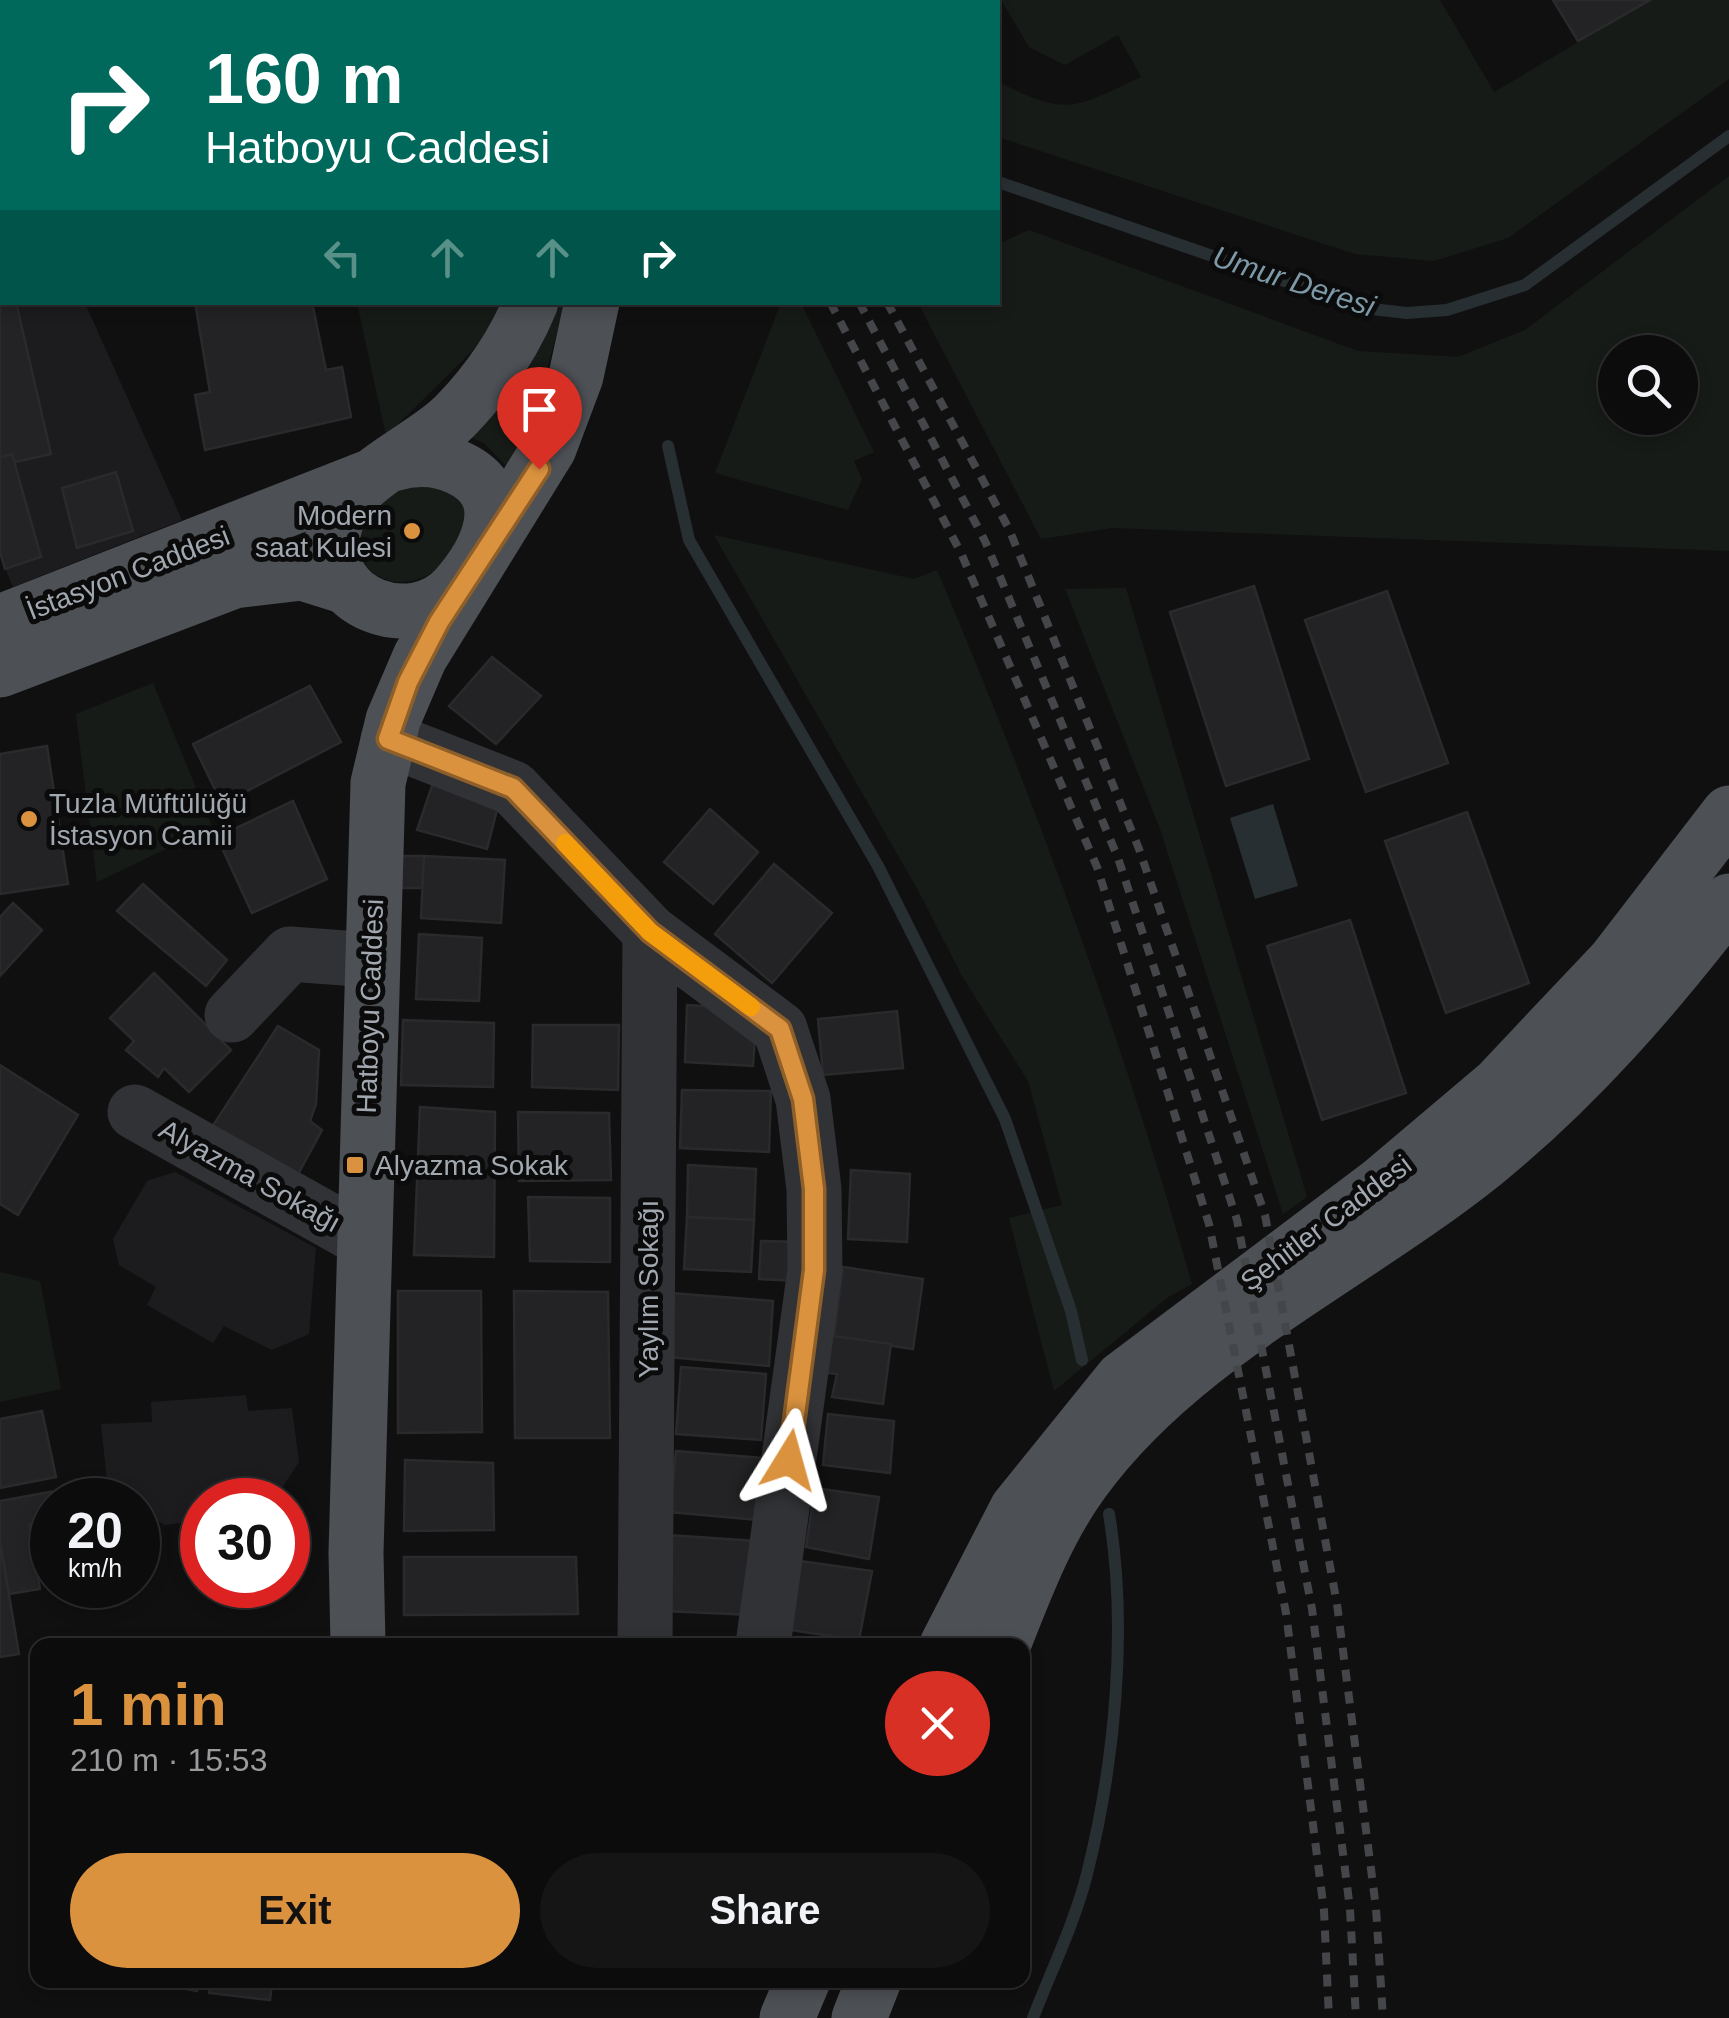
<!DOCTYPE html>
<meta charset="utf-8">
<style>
body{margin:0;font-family:Arial,sans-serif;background:#151516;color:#f1f3f6;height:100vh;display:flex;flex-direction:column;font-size:38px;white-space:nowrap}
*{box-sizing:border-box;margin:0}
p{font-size:32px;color:#9a9b9d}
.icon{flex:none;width:55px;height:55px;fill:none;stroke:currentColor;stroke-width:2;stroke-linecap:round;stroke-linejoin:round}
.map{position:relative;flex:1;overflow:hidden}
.sheet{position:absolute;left:30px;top:1638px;width:1000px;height:350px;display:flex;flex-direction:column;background:#0c0c0d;border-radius:20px;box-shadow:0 5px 15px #0003,0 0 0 2px #2c2c2e}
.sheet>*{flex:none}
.hud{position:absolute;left:0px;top:0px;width:1000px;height:305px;box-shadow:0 5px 15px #0003,0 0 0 2px #2c2c2e;background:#00695c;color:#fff;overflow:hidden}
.fabs{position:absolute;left:1598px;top:335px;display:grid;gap:20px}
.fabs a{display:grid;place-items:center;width:100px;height:100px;border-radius:50%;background:#0c0c0d;box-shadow:0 5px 15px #0003,0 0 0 2px #2c2c2e;font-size:50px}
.speed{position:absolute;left:30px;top:1478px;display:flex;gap:20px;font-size:50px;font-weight:700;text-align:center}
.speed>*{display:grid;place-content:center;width:130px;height:130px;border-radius:50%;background:#0c0c0d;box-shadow:0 5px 15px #0003,0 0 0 2px #2c2c2e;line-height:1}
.speed small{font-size:25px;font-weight:400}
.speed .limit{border:15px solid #d22;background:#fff;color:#111}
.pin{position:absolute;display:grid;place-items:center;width:85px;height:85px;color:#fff;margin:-102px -42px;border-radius:50% 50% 50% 0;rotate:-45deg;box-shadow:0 0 10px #0007}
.pin .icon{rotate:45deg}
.me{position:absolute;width:110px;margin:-55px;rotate:8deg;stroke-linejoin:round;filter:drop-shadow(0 0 8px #0008)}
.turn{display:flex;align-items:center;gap:35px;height:210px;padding:0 40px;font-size:45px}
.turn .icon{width:130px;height:130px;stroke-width:2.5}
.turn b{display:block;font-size:70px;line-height:85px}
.lanes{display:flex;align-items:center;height:95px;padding:0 40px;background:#0003;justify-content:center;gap:50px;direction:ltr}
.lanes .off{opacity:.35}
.round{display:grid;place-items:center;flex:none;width:105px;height:105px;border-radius:52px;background:#151516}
.head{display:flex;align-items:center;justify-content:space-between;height:170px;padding:0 40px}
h1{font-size:60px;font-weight:700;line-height:75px;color:#da923f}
.action{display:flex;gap:20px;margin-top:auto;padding:20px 40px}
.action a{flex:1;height:115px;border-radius:60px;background:#da923f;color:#111;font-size:40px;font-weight:700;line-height:115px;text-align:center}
.action a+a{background:#151516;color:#f1f3f6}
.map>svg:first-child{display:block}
</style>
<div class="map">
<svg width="1729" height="2018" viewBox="0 0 1729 2018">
<rect width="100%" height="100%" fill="#101011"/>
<g fill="#1c1c1e">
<path d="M2,212V302L85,303L182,520L13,587L0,556Z"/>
<path d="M175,1172L316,1248L309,1334L272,1350L224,1326L213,1343L147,1305L156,1287L119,1265L113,1239L147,1181Z"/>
<path d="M246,1395L248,1411L292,1408L299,1462L274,1500H202V1520L165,1525L138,1509V1500H122L108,1491L101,1424L152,1422L151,1402Z"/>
</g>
<g fill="#171b17" fill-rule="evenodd">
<path d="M1001,0H1440L1494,92L1650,0H1729V79L1508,238L1434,261L1355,254L998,137V85L1001,83C1068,118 1076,107 1141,77L1118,35L1065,65L1029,47Z"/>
<path d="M1729,176V551L1112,528L1041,539L918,303L998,302V244L1029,230L1358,351L1458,357L1525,330ZM1615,352H1680V418H1615Z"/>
<path d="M786,302L801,303L874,452L854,461L862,479L848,510L715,473L779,308Z"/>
<path d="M357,303H502L477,346L386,436Z"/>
<path d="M561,303H565L539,399L507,467L484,443L467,436L530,363Z"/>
<path d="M405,483L461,493L469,520C462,533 456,549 446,560C402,610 331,566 369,512C377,501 395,491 405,483Z"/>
<path d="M714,535L914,579L937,570C1036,803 1123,1040 1192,1284L1167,1298L1054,1391L1009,1218L1062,1205L1028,1081L962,976L919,892Z"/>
<path d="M1126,588L1307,1197L1283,1214L1160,829L1065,589Z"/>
<path d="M153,683L212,827L97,882L76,714Z"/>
<path d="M0,1272L40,1281L61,1389L0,1402Z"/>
</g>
<path fill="#282f32" d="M1273,804L1298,886L1255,899L1230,818Z"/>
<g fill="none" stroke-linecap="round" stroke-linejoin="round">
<g stroke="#282f32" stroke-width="12">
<path d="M998,182L1363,308L1407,313L1447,310L1525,285L1729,136"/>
<path d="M668,446L689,540L878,866L1005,1119L1071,1311L1082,1360"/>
<path d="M1033,2018C1051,1971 1075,1922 1087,1874C1115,1762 1128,1628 1109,1514"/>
</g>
</g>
<g fill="#232325" stroke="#2a2a2c" stroke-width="2.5">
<path d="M91,0H198L199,1L95,2Z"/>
<path d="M1553,0H1650L1578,41Z"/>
<path d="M0,282L2,302H16L51,454L15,462L12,454L0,457Z"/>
<path d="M195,302H312L326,370L342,367L351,417L205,450L195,395L210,392Z"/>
<path d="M12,454L41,557L5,569L0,552V457Z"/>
<path d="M116,472L133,531L77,548L62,488Z"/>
<path d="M1254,586L1309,759L1226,786L1170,612Z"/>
<path d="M1387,591L1448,763L1366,792L1305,620Z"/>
<path d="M492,657L541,696L496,744L449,706Z"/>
<path d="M310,686L341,742L222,804L193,744Z"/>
<path d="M47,746L68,884L0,894V754Z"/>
<path d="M433,783L499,802L487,849L417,830Z"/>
<path d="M293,801L327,879L252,913L217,837Z"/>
<path d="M710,809L758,852L713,904L664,862Z"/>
<path d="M1467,812L1529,983L1446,1013L1385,841Z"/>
<path d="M395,856H424L422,888H392Z"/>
<path d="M424,856L505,860L501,923L421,918Z"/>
<path d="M774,864L832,913L772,983L715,934Z"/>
<path d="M143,884L227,960L206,986L117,911Z"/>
<path d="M13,903L42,930L0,976V917Z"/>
<path d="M1350,920L1406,1093L1322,1120L1267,946Z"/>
<path d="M419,934L482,938L479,1001L416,999Z"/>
<path d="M154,973L231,1050L189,1092L164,1068L158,1077L126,1050L134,1041L110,1018Z"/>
<path d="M687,1005L721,1007L755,1037L753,1066L685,1062Z"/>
<path d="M897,1011L903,1068L823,1075L818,1019Z"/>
<path d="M403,1020L494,1023L493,1087L401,1085Z"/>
<path d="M533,1025H619L618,1090L532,1087Z"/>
<path d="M278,1026L319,1050L316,1104L310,1121L322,1130L297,1176L212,1127Z"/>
<path d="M0,1065L78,1115L18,1215L0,1204Z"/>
<path d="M682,1090L771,1091L769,1152L680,1148Z"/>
<path d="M420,1107L495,1112L494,1257L414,1255Z"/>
<path d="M518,1112L609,1113L611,1180L519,1181Z"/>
<path d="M688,1165L756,1169L754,1220L687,1217Z"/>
<path d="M851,1170L910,1174L907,1242L848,1239Z"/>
<path d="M528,1197L610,1198V1262L530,1261Z"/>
<path d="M687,1217L754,1220L751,1272L684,1269Z"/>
<path d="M761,1241L801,1242L799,1281L759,1279Z"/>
<path d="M843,1267L923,1279L913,1349L834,1337Z"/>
<path d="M398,1291H481L482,1432L398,1433Z"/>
<path d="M514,1291L608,1292L610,1438H515Z"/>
<path d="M671,1293L773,1301L769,1366L668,1357Z"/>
<path d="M819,1334L891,1344L883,1404L832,1397L837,1374L813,1371Z"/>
<path d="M681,1367L766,1374L761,1440L676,1434Z"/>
<path d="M42,1411L56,1477L0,1488V1419Z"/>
<path d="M828,1414L894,1421L890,1473L823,1465Z"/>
<path d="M676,1451L764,1458L757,1520L670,1512Z"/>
<path d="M405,1460L493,1463L494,1530L404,1531Z"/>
<path d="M815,1488L879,1497L869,1559L806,1547Z"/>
<path d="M55,1491L52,1520L29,1524L40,1589L9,1594L0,1542V1501Z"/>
<path d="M668,1535L756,1541L751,1615L666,1611Z"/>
<path d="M0,1542L19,1654L0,1657Z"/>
<path d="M404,1557H576L578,1614L404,1615Z"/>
<path d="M800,1561L872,1571L859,1640L790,1630Z"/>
<rect x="536" y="1640" width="58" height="5"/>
<path d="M135,1980H198L197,1991Z"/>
<path d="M211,1980H280V1984L272,1983L270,2000L209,1993Z"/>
</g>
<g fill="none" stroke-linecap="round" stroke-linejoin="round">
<g stroke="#313235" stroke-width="55">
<path d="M388,739L513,788L650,932L780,1029L803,1099L814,1189L815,1270L763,1645"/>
<path d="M232,1015L290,954L371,960"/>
<path d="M135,1112L364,1240"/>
<path d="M645,1645L650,932"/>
</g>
<g stroke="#4d5054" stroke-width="55">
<path d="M548,0L550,2"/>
<path d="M393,464C416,457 438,458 459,468C516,495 488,551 457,587C413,637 321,604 333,534C342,477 417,454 455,416C487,383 514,344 531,302"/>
<path d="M0,622L367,478"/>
<path d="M0,670L234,581L302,573L347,587"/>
<path d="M358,1645L356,1553L378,783L393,720L420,657L549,448L576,376L592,302"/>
<path d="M947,1645L1017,1509L1122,1379L1381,1184L1498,1085L1615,961L1729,813"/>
<path d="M1003,1645C1025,1589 1047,1530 1083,1481C1182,1344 1356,1266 1486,1161C1578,1086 1657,995 1729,901"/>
<path d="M787,2018L803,1980"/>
<path d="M859,2018L874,1980"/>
</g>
<g stroke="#44464a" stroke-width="8" stroke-dasharray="12 10" stroke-linecap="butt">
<path d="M667,0L669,2"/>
<path d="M696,0L698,2"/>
<path d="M723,0L725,2"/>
<path d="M830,302L961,553L1097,867L1209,1224L1286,1613L1324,1911L1329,2018"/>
<path d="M859,302L985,541L1118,858L1237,1220L1312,1609L1350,1909L1356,2018"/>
<path d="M887,302L1009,529L1139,849L1265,1215L1337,1604L1376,1908L1383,2018"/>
</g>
</g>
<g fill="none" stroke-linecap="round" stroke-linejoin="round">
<g stroke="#8e5f29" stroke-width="25">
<path id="route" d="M539,469L439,622L408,682L388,739L513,788L650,932L780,1029L803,1099L814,1189V1270L789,1460"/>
</g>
<use href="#route" stroke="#da923f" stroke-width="18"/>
<path stroke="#f59e0b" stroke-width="18" d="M565,843L650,932L751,1007"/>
</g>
<g fill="#da923f" stroke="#0b0b0c" stroke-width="4">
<circle cx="412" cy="531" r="10"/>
<circle cx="29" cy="819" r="10"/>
<rect x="345" y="1155" width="20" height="20" rx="5"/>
</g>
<g text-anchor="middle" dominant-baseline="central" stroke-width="10" stroke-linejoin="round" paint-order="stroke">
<g font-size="28" fill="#a2a8b0" stroke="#0b0b0c" text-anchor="start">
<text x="392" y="515" text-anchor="end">Modern<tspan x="392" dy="32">saat Kulesi</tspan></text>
<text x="49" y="803">Tuzla Müftülüğü<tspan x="49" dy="32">İstasyon Camii</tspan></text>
<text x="375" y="1165">Alyazma Sokak</text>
</g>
<g font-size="28" fill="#a2a8b0" stroke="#0b0b0c">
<text transform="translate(128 573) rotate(-21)">İstasyon Caddesi</text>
<text transform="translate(370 1006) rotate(-88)">Hatboyu Caddesi</text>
<text transform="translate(250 1176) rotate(29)">Alyazma Sokağı</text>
<text transform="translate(1326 1223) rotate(-37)">Şehitler Caddesi</text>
<text transform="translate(648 1289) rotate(-90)">Yaylım Sokağı</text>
</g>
<g font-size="30" font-style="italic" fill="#7d99a7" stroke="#0b0b0c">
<text transform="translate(1294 281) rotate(18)">Umur Deresi</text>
</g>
</g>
</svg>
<div class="fabs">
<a><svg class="icon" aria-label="search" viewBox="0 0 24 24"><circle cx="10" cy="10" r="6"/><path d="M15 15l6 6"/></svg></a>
</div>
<div class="speed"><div>20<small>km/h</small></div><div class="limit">30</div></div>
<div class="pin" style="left:539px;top:469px;background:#d93025"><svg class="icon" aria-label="arrive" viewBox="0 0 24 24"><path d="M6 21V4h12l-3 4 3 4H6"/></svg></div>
<svg class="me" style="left:789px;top:1460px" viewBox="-20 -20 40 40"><path d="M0-17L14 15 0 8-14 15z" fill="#da923f" stroke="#fff" stroke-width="4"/></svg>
<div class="hud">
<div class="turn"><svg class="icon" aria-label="right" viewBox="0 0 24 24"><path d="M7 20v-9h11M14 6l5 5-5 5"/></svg><div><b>160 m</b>Hatboyu Caddesi</div></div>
<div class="lanes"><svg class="icon off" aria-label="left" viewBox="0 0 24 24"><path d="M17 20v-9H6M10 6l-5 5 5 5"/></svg><svg class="icon off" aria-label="ahead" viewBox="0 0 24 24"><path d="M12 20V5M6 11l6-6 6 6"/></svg><svg class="icon off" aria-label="ahead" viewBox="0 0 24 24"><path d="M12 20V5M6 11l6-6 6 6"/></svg><svg class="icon" aria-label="right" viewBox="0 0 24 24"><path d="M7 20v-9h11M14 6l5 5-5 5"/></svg></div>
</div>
<section class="sheet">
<div class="head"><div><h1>1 min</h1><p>210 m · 15:53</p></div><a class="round" style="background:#d93025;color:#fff"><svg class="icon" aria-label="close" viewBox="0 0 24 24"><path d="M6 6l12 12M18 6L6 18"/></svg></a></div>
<div class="action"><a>Exit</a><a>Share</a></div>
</section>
</div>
